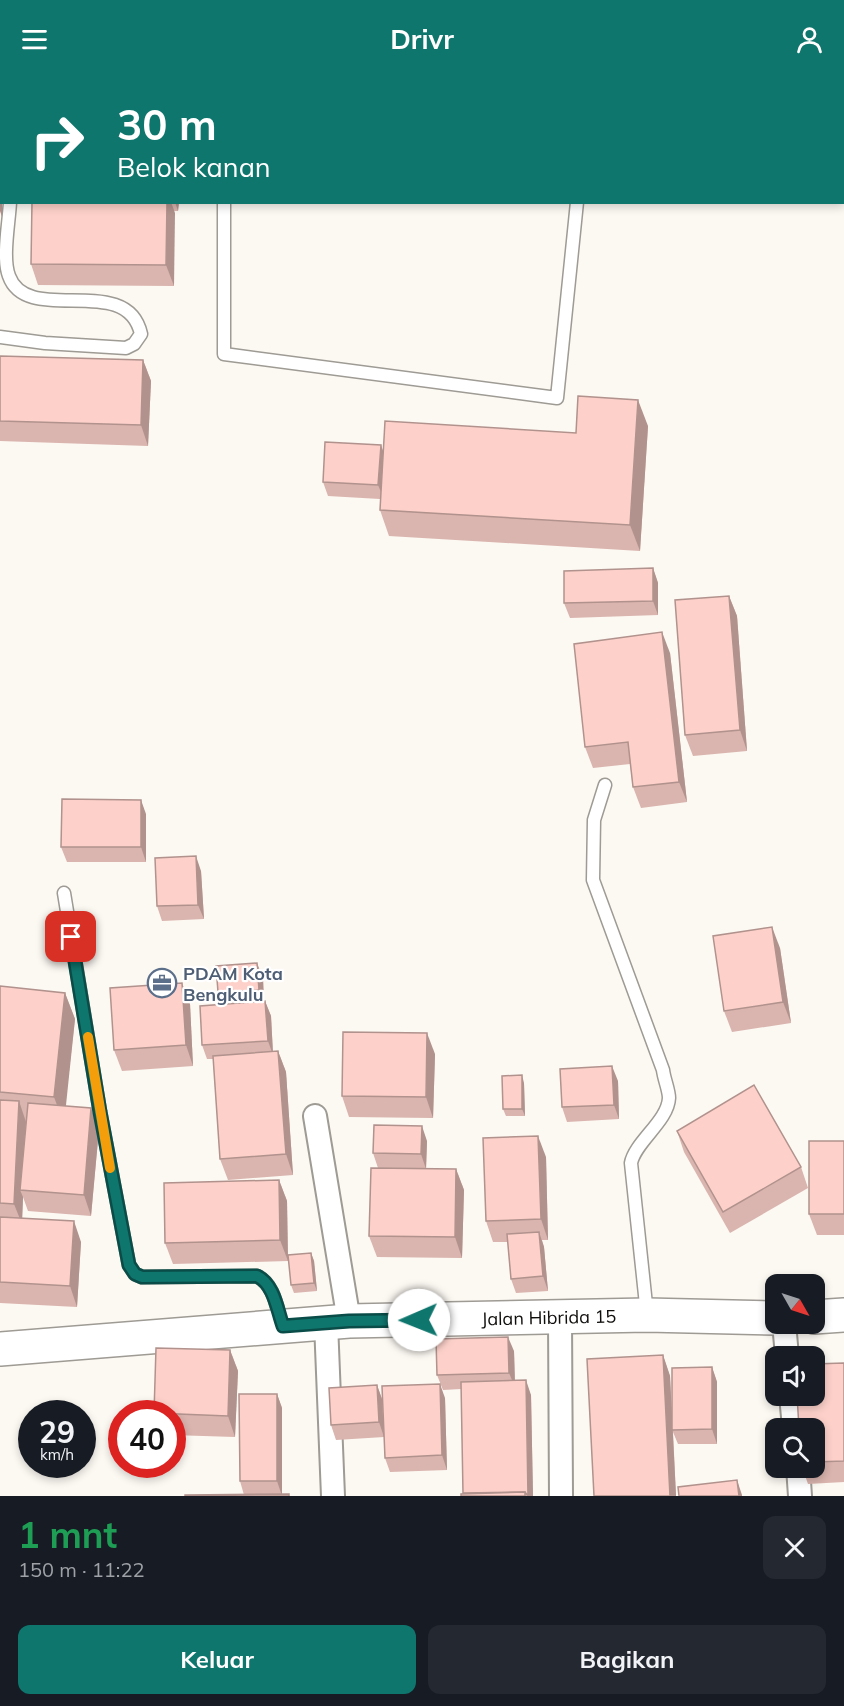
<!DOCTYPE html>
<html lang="id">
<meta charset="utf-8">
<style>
body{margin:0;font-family:Mulish,sans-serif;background:#242831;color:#f1f3f6;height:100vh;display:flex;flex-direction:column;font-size:22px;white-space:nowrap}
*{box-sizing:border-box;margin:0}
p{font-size:20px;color:#9ea1a6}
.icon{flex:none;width:33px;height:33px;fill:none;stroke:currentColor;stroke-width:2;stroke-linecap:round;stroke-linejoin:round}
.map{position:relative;height:1418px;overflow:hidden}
.side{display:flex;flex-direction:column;background:#171b24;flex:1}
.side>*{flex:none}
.hud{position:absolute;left:0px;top:0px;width:844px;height:126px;box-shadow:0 3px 9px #0003;background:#0f766e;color:#fff;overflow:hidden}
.needle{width:39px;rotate:129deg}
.buttons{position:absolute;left:765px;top:1196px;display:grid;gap:12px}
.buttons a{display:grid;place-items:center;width:60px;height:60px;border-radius:12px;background:#171b24;box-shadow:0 3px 9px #0003;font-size:30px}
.speed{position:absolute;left:18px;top:1322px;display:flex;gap:12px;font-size:30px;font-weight:700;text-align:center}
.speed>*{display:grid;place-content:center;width:78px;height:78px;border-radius:50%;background:#171b24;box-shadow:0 3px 9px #0003;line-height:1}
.speed small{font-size:15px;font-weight:400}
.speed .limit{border:9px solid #d22;background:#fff;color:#111}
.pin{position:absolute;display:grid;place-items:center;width:51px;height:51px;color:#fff;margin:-26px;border-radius:12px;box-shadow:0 3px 9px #0006}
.me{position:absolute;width:66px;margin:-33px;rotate:269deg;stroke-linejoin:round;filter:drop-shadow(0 0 4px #0008)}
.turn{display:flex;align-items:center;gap:21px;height:126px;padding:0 18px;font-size:27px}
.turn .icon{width:78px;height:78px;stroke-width:2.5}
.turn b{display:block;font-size:42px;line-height:51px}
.round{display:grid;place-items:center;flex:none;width:63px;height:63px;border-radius:12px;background:#242831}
.summary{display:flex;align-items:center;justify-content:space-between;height:102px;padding:0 18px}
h1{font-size:36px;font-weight:700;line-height:45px;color:#1e9e55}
.button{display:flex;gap:12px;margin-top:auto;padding:12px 18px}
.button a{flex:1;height:69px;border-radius:12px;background:#0f766e;color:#fff;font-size:24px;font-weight:700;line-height:69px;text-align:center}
.button a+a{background:#242831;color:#f1f3f6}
header{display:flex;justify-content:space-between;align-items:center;height:78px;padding:0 18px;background:#0f766e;color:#fff;font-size:27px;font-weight:700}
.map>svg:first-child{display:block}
</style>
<header><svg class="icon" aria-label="menu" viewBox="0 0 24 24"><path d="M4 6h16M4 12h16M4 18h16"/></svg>Drivr<svg class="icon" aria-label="person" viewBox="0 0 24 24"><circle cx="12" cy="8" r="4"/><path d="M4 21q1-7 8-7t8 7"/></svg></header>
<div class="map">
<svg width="844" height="1418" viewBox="0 0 844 1418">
<rect width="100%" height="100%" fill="#fcf8f2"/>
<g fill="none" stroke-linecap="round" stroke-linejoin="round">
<g stroke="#9e9a94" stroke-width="15">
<g id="lane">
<path d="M33,0V2"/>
<path d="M222,0V2"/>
<path d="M474,0L478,2"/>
<path d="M0,32L2,31"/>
<path d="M224,124V276L557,320L577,124"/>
<path d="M0,259L45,265L126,270L134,266L141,256C127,193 27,249 9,198C2,180 9,145 10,124"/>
<path d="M605,707L594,742L593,802L663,992C664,1001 669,1012 669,1020C668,1043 635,1064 631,1085L647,1236"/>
<path d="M64,815L100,1034L129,1187L135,1196L142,1199L257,1198C274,1206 277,1230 282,1247"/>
</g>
</g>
<g stroke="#9e9a94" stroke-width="26">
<g id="street">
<path d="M315,1038L349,1243"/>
<path d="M560,1240L561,1418"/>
<path d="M326,1245L333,1418"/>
<path d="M784,1245L787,1278"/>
<path d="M791,1317L794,1350"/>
<path d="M798,1389L800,1418"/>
</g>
</g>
<g stroke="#9e9a94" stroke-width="36">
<g id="secondary">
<path d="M814,1239L844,1237"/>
<path id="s1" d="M0,1271L349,1243L647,1237L776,1240"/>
</g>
</g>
<use href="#lane" stroke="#fff" stroke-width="12"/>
<use href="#street" stroke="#fff" stroke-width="22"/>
<use href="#secondary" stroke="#fff" stroke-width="33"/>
</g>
<g fill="#dab4ae">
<path d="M0,0H22V2H2V19H0Z"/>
<path d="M32,124H179L178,133H174V208L38,207L31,186Z"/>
<path d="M0,278L143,282L151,303L148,368L0,363Z"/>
<path d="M648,348L640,473L389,458L380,432V421L328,418L323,404L381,367L383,373Z"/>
<path d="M653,490L658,505V537L570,540L564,525Z"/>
<path d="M729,518L737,538L747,673L693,678L685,657Z"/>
<path d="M670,575L687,724L641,730L633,709L630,686L593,690L585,669Z"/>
<path d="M146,736V784H67L61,769Z"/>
<path d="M201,793L204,841L162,843L157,828Z"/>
<path d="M780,870L791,945L732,954L724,933Z"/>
<path d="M263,900L264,924L265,923L271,938L273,974L278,973L286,994L293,1097L228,1102L220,1081L213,981H207L202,967L222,926L218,914Z"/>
<path d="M0,908L65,915L75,941L65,1028L91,1030L99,1051L91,1138L28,1133L23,1119L22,1140L81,1164L77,1229L0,1225Z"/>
<path d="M190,926L193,988L122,993L114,972Z"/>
<path d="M435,976L433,1040L349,1039L342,1018Z"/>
<path d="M618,1003L619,1041L567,1044L562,1029Z"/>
<path d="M524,1005L525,1038H506L503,1031Z"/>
<path d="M677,1053L801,1089L808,1110L730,1155L684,1074Z"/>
<path d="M427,1063L426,1091L378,1090L373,1075Z"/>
<path d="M844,1063V1157H817L809,1136Z"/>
<path d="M546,1079L548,1162H542L544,1169L548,1213L516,1215L511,1201L508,1164H493L486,1143Z"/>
<path d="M456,1091L464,1112L462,1180L377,1179L369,1158Z"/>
<path d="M279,1102L287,1123L288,1183L173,1186L165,1165Z"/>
<path d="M311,1175L314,1183L317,1213L294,1215L291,1207Z"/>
<path d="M230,1272L238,1293L235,1359L172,1357V1335Z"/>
<path d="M514,1273L515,1303L531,1317L533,1418H461L463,1415L461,1311L443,1312L437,1297Z"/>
<path d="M663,1277L670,1298L672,1339V1290L712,1289L717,1304V1366H678L673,1354L676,1418H594L587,1281Z"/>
<path d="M844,1285V1404L808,1406L802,1389H814V1350Z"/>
<path d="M377,1307L382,1321L445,1320L447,1392L390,1394L385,1380L384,1359L336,1362L331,1347Z"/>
<path d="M277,1316L282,1330V1416L244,1417L240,1403Z"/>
</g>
<g fill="#b1928d">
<path d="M0,56L2,60V139L0,133Z"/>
<path d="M167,124H171L175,135L174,208L166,187Z"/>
<path d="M175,124H179L178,133Z"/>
<path d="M143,282L151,303L148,368L141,347Z"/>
<path d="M638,322L648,348L640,473L630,447Z"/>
<path d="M381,367L386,382L384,421L378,407Z"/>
<path d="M653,490L658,505V537L653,523Z"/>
<path d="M729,518L737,538L747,673L740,652Z"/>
<path d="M662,554L670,575L687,724L679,704Z"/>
<path d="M141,722L146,736V784L141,769Z"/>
<path d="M196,778L201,793L204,841L198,827Z"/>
<path d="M772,849L780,870L791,945L783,924Z"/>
<path d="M257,885L263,900L264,927L259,912Z"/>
<path d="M182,905L190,926L193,988L186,967Z"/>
<path d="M65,915L75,941L64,1046L54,1019Z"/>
<path d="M265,923L271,938L273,977L268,963Z"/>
<path d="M427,955L435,976L433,1040L426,1019Z"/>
<path d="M278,973L286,994L293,1097L286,1076Z"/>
<path d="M612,988L618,1003L619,1041L614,1027Z"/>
<path d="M522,997L524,1005L525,1038L522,1031Z"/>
<path d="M19,1023L26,1044L20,1112L23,1119L22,1146L14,1126Z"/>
<path d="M91,1030L99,1051L91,1138L84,1117Z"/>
<path d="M422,1048L427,1063L426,1091L421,1076Z"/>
<path d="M538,1058L546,1079L548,1162L541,1141Z"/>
<path d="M456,1091L464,1112L462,1180L455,1159Z"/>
<path d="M279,1102L287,1123L288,1183L280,1162Z"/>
<path d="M74,1143L81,1164L77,1229L70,1208Z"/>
<path d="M539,1154L544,1169L548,1213L543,1198Z"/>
<path d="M311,1175L314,1183L317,1213L314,1205Z"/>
<path d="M508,1259L514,1273L515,1309L509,1295Z"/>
<path d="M230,1272L238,1293L235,1359L228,1338Z"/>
<path d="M663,1277L670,1298L676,1418H670Z"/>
<path d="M712,1289L717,1304V1366L712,1351Z"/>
<path d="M526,1302L531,1317L533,1418H528Z"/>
<path d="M440,1306L445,1320L447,1392L442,1377Z"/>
<path d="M377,1307L382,1321L384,1359L379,1344Z"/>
<path d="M277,1316L282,1330V1418L277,1403Z"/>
<path d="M737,1402L742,1417V1418H739Z"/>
</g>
<g fill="#fdd1ca" stroke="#b1928d" stroke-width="1.5">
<rect x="73" y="0" width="50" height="2"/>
<path d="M129,0H164L163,2H129Z"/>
<path d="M32,124H167L166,187L31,186Z"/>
<path d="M0,278L143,282L141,347L0,343Z"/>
<path d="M578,318L638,322L630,447L380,432L385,343L576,355Z"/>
<path d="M325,364L381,367L378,407L323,404Z"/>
<path d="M653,490V523L564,525V493Z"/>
<path d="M729,518L740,652L685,657L675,522Z"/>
<path d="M662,554L679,704L633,709L628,664L585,669L574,566Z"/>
<path d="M62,721L141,722V769H61Z"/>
<path d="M196,778L198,827L157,828L155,780Z"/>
<path d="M772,849L783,924L724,933L713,858Z"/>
<path d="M257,885L259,912L218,914L216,888Z"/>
<path d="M182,905L186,967L114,972L110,910Z"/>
<path d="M0,908L65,915L54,1019L0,1014Z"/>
<path d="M265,923L268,963L202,967L200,928Z"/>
<path d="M343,954L427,955L426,1019L342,1018Z"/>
<path d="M278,973L286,1076L220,1081L213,978Z"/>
<path d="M612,988L614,1027L562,1029L560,991Z"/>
<path d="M522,997V1031H503L502,998Z"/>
<path d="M754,1007L801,1089L723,1134L677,1053Z"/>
<path d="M0,1022L19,1023L14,1126L0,1125Z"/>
<path d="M28,1025L91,1030L84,1117L20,1112Z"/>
<path d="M374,1047L422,1048L421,1076L373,1075Z"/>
<path d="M538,1058L541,1141L486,1143L483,1060Z"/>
<rect x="809" y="1063" width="35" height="73"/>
<path d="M371,1090L456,1091L455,1159L369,1158Z"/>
<path d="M279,1102L280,1162L165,1165L164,1105Z"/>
<path d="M0,1139L74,1143L70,1208L0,1204Z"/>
<path d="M539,1154L543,1198L511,1201L507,1156Z"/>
<path d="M311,1175L314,1205L291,1207L288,1177Z"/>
<path d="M508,1259L509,1295L437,1297L436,1261Z"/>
<path d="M156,1270L230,1272L228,1338L154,1335Z"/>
<path d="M663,1277L670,1418H594L587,1281Z"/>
<path d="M844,1285V1383L814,1384V1350H799L797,1317H814V1286Z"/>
<path d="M712,1289V1351L672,1352V1290Z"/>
<path d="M526,1302L528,1418L525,1414L463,1415L461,1304Z"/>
<path d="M440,1306L442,1377L385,1380L382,1308Z"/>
<path d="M377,1307L379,1344L331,1347L329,1310Z"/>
<path d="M239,1316H277V1403H240Z"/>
<path d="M737,1402L739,1418H679L678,1409Z"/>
<path d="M525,1414V1418H461V1416Z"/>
<path d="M289,1416V1418H185V1417Z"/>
</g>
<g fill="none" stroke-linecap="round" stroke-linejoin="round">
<g stroke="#0a4d48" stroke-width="15">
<path id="route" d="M71,859L100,1034L129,1187L135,1196L142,1199L257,1198C274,1206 277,1231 283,1248L349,1243L419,1242"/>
</g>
<use href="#route" stroke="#0f766e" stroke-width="10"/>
<path stroke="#f59e0b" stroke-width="10" d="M88,959L110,1090"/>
</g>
<defs>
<g id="office-ring" transform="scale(1.5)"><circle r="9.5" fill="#fff" stroke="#5c6f8a" stroke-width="1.5"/><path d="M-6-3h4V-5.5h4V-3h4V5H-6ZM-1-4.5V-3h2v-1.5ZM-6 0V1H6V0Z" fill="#5c6f8a"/></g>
</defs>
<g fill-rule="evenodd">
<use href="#office-ring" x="162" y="905"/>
</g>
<g text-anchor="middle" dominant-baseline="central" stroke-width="4.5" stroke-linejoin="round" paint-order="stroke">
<g font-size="18" font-weight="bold" fill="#4e5e75" stroke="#fff" text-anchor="start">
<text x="183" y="895">PDAM Kota<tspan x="183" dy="21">Bengkulu</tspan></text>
</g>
<g font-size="18" fill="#100e0c" stroke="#fff">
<text stroke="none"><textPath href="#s1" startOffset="550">Jalan Hibrida 15</textPath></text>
</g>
</g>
</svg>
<div class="buttons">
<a><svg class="needle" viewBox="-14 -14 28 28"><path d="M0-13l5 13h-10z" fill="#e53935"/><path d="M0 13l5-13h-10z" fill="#9ea1a6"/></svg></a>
<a><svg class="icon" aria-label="sound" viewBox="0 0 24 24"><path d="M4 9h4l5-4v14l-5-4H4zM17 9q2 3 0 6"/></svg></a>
<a><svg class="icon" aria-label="search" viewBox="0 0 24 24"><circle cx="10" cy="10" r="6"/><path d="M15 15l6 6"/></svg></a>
</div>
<div class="speed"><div>29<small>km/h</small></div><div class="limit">40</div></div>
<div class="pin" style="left:71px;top:859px;background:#d93025"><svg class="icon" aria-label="arrive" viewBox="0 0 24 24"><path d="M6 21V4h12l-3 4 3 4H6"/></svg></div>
<svg class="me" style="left:419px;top:1242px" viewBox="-20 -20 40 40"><circle r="19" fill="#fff"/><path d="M0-13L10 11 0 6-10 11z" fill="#0f766e"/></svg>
<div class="hud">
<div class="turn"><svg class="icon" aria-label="right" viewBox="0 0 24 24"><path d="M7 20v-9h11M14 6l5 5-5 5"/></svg><div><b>30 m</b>Belok kanan</div></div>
</div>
</div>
<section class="side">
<div class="summary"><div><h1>1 mnt</h1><p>150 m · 11:22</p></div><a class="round"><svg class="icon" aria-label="close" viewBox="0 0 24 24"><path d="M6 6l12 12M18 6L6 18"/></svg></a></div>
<div class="button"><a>Keluar</a><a>Bagikan</a></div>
</section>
